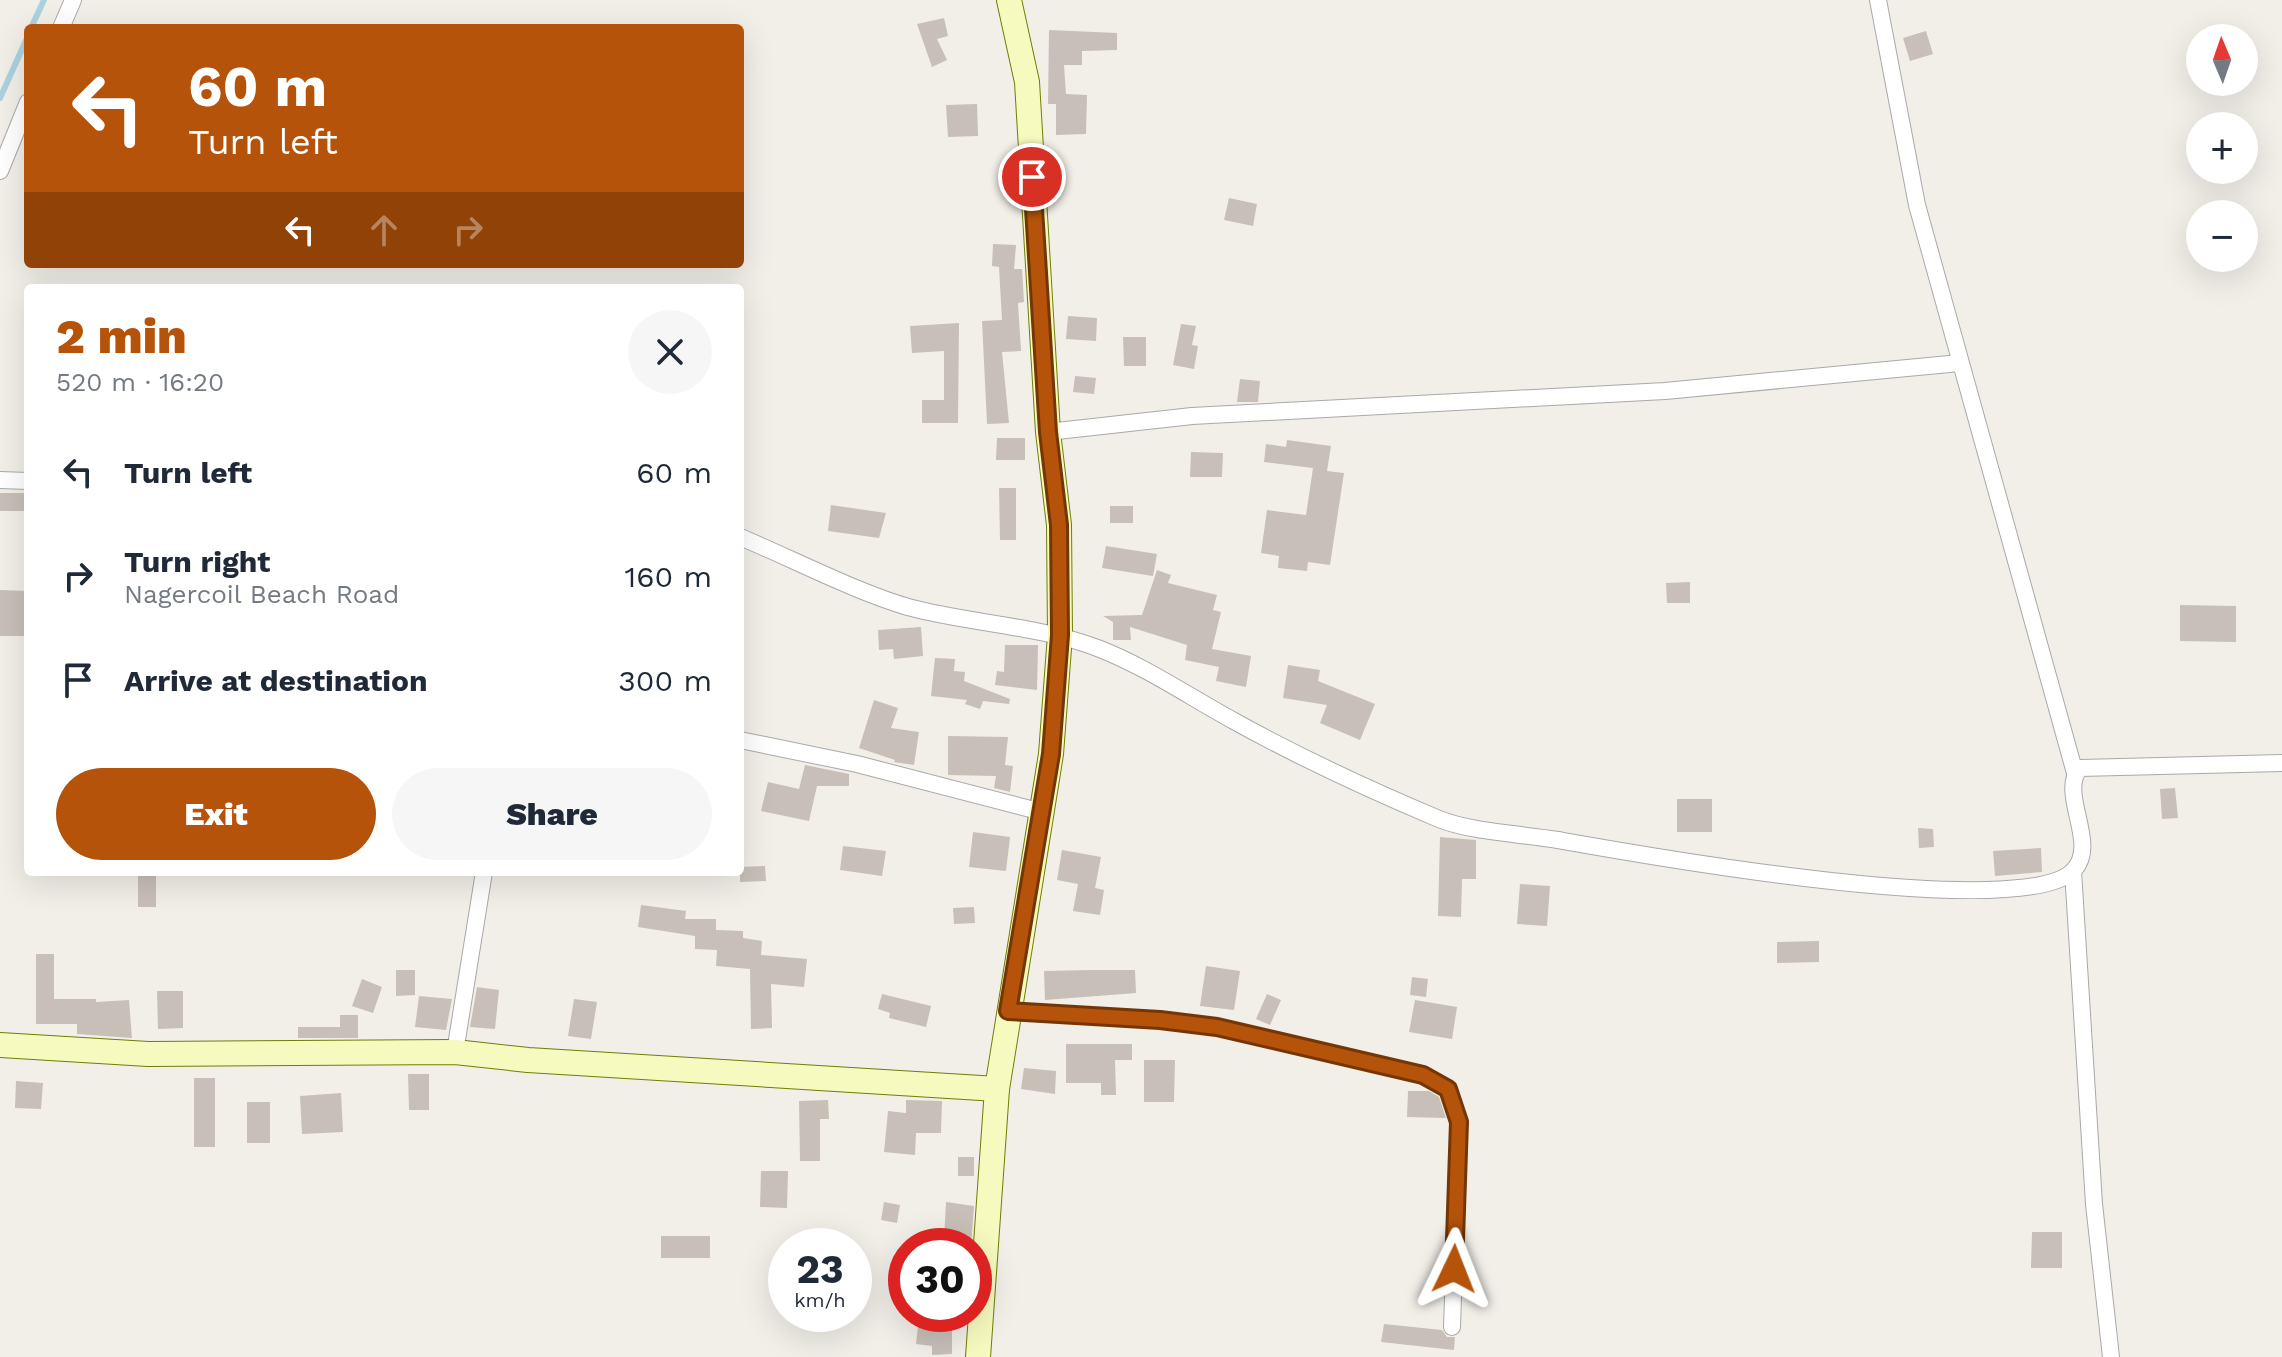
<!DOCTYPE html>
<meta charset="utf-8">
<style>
body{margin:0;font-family:"Work Sans",sans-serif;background:#f6f6f7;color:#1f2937;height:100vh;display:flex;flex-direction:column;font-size:30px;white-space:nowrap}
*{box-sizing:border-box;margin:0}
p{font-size:26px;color:#747a83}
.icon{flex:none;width:44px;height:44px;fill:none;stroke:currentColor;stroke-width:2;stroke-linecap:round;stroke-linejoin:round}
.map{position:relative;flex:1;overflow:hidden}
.side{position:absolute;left:24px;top:284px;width:720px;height:592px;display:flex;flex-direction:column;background:#fff;border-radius:8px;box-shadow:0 8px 32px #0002}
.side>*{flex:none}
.guide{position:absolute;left:24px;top:24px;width:720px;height:244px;border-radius:8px;box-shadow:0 8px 32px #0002;background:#b45309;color:#fff;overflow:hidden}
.needle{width:52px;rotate:358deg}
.controls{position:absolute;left:2186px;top:24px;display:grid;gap:16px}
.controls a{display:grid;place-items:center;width:72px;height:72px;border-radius:50%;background:#fff;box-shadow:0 8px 32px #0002;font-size:40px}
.speed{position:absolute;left:768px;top:1228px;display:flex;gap:16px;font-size:40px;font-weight:700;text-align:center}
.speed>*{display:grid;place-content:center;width:104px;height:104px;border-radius:50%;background:#fff;box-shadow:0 8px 32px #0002;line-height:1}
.speed small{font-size:20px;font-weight:400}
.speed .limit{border:12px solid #d22;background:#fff;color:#111}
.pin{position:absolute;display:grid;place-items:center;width:68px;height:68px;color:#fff;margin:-34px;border:4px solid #fff;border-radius:50%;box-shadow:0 2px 8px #0007}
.me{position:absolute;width:88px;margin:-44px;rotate:2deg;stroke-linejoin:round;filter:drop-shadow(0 0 6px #0008)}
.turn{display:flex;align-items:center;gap:28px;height:168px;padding:0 32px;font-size:36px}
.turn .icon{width:104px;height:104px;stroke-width:2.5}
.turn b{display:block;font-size:56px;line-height:68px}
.lanes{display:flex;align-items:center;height:76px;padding:0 32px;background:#0003;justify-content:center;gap:40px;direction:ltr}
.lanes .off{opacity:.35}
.round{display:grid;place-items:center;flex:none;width:84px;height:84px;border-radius:42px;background:#f6f6f7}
.summary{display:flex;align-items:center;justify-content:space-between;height:136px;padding:0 32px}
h1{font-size:48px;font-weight:800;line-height:60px;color:#b45309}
.action{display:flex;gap:16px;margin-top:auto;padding:16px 32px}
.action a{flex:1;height:92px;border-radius:48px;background:#b45309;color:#fff;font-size:32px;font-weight:800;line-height:92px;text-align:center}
.action a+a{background:#f6f6f7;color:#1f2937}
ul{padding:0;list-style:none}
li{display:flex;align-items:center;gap:24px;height:104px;padding:0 32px}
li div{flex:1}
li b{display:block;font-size:30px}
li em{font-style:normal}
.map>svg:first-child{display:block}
</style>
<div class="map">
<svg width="2282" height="1357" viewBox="0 0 2282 1357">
<rect width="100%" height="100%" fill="#f2efe9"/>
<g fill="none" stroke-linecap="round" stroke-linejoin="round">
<g stroke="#aad3df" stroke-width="6">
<path d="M31,28L44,0"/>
<path d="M0,98L28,36"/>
</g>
</g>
<g fill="#c7bfb8">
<path d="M944,18L948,36L937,39L947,60L932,67L917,24Z"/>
<path d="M1049,30L1117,33V50L1082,51V65H1064L1066,94L1087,95L1086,134L1056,135V104H1048Z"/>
<path d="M1926,31L1933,54L1910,61L1903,38Z"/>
<path d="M977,104L978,136L948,137L946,105Z"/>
<path d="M1229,198L1257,204L1253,226L1224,220Z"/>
<path d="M993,244L1016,245L1014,269H1022L1024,302L1018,303L1021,351L1002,352L1009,423L987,424L982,321L1002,320L999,267L992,266Z"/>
<path d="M1068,316L1097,318L1096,341L1066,339Z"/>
<path d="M959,323L958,423H922V400H944V351L912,353L910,326Z"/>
<path d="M1181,324L1196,326L1192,345L1198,346L1194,369L1173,365Z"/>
<path d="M1123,337H1146V366H1124Z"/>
<path d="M1075,376L1096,378L1094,394L1073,392Z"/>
<path d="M1240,379L1260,381L1258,402H1237Z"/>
<path d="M997,438H1025V460H996Z"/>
<path d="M1287,440L1331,446L1327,471L1344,473L1330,565L1308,562L1307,571L1278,568L1279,556L1261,553L1267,510L1306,515L1313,468L1264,462L1266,444L1286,447Z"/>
<path d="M1191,452L1223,453L1222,477H1190Z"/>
<path d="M999,488H1016V540H1000Z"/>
<rect x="0" y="493" width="28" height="18"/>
<path d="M831,505L886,513L879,538L828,531Z"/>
<rect x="1110" y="506" width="23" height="17"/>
<path d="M1106,546L1157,554L1153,576L1102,568Z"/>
<path d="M1157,570L1171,575L1168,583L1217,595L1213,610L1221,612L1212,649L1251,656L1246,687L1216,681L1219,667L1185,660L1187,645L1130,627L1131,640H1113V622L1103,616L1142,615Z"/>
<path d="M1690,582V603H1667L1666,583Z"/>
<path d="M0,590L28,591V636H0Z"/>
<path d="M2180,605L2236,606V642L2180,641Z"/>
<path d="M921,627L923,656L894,659L893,649L879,650L878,630Z"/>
<path d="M1005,645H1038L1037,690L995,685L997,671L1004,672Z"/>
<path d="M935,658L955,659L954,671L965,672L964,681L1010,699L1009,704L983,701L980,709L965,704L967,700L931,696Z"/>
<path d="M1288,665L1320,670L1318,681L1375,704L1360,740L1320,723L1327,705L1283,698Z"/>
<path d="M874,700L898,708L891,728L919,732L914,765L894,762L895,760L859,748Z"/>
<path d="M948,736L1008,737L1005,765L1013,766L1010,792L994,788L996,776L948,775Z"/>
<path d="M805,765L849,774V786H817L809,821L761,811L768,782L799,789Z"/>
<path d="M2175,788L2178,818L2162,819L2160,789Z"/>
<rect x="1677" y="799" width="35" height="33"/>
<path d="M1918,828L1933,829L1934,847L1919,848Z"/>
<path d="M973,832L1010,837L1006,871L969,867Z"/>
<path d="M1440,837L1476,840V879H1462L1461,917L1438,916Z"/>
<path d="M843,846L886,851L882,876L840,870Z"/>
<path d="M2041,848L2042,872L1995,876L1993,851Z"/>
<path d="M1062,850L1101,857L1095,888L1104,890L1100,915L1073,911L1078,884L1057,880Z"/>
<path d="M765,866L766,881L740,882V867Z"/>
<rect x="138" y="875" width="18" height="32"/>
<path d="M1520,884L1550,886L1547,926L1517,924Z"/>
<path d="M641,905L686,911L685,919H716V930L743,931V938L762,941L761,955L807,959L804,987L771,984L772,1028L751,1029L750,969L716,966L717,950L695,949V936L638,927Z"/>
<path d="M974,907L975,923L954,924L953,908Z"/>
<path d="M1819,941V962L1777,963V942Z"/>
<path d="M36,954H54V999H96V1002L129,1000L132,1038L77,1034V1024H36Z"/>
<path d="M1206,966L1240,971L1234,1010L1200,1006Z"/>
<path d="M396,970H415V995L396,996Z"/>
<path d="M1091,970H1135L1136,993L1045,1000L1044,971Z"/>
<path d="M1412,977L1428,979L1426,997L1410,995Z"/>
<path d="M362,979L382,987L373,1013L352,1006Z"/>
<path d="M477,987L499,990L495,1029L470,1027Z"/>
<path d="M157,991H183V1028L158,1029Z"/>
<path d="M882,994L931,1006L926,1027L889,1018L890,1013L878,1009Z"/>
<path d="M1267,994L1281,1000L1270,1025L1256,1019Z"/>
<path d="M419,996L452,999L446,1030L415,1027Z"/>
<path d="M574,999L597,1002L591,1039L568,1036Z"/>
<path d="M1415,1000L1457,1007L1452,1039L1409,1032Z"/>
<path d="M340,1015H358V1038H298V1027H340Z"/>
<path d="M1066,1044H1132V1060H1115L1116,1095H1101V1083H1066Z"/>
<path d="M1144,1060H1175L1174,1102H1144Z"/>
<path d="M1024,1068L1056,1071L1055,1094L1021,1089Z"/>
<path d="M408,1074H429V1110H409Z"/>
<rect x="194" y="1078" width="21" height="69"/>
<path d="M16,1081L43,1083L41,1109L15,1108Z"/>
<path d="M1408,1091H1429L1439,1097L1446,1118L1407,1117Z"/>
<path d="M341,1093L343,1132L302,1134L300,1096Z"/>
<path d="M828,1100L829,1119H820V1161H800L799,1101Z"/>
<path d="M906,1100L942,1101L941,1133H916L915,1155L884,1152L888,1111L906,1113Z"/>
<rect x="247" y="1102" width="23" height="41"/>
<rect x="958" y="1157" width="16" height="19"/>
<path d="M761,1171H788L787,1208L760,1207Z"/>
<path d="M884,1202L900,1205L897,1223L881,1220Z"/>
<path d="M946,1202L974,1206L971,1246H949V1240H944Z"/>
<path d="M2032,1232H2062V1268H2031Z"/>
<rect x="661" y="1236" width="49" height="22"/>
<path d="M925,1314H952V1354L932,1355V1346L916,1344L918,1326L925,1327Z"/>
<path d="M1384,1324L1442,1330L1447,1337H1455L1454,1350L1381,1342Z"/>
</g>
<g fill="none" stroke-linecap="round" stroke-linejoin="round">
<g stroke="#a9a9a9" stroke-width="18">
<g id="street">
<path d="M1878,0L1917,205L2075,773"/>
<path d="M61,28L73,0"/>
<path d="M0,171L28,102"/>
<path d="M1048,432L1192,416L1665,391L1960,363"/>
<path d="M0,480L28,481"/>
<path d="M740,537C793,559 854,591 908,607C971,624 1038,625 1100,649C1146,667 1190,697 1234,721C1299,757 1370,790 1439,819C1471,832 1522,834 1558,840C1637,854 2025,924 2074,870C2099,843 2058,793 2080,768L2282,763"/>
<path d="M740,740L857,764L1042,812"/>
<path d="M2073,871L2094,1204L2111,1357"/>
<path d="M1008,1011L1160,1020L1217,1027L1423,1075L1448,1089L1459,1122L1452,1327"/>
<path d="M455,1052L484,872"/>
</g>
</g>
<g stroke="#707d05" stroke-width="26">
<g id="secondary">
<path d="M0,1045L148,1054L455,1052L528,1060L997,1089"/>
<path d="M978,1357L997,1089L1051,754L1060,635L1059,525L1048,432L1027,82L1009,0"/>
</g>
</g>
<use href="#street" stroke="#fff" stroke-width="16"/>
<use href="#secondary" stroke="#f7fabf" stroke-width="24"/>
</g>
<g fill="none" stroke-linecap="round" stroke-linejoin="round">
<g stroke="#753606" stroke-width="20">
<path id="route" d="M1032,177L1048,432L1059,525L1060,635L1051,754L1008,1011L1160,1020L1217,1027L1423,1075L1448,1089L1459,1122L1454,1269"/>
</g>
<use href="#route" stroke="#b45309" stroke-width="14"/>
</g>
</svg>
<div class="controls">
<a><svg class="needle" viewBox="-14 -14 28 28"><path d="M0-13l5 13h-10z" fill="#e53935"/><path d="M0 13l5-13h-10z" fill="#747a83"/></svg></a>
<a>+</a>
<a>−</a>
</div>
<div class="speed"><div>23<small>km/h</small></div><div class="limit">30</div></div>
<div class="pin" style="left:1032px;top:177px;background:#d93025"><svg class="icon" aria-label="arrive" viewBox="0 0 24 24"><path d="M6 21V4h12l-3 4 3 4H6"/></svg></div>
<svg class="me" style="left:1454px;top:1269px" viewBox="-20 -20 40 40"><path d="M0-17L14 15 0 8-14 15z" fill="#b45309" stroke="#fff" stroke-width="4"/></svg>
<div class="guide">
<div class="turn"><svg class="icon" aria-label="left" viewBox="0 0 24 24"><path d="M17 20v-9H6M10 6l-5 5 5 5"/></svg><div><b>60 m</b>Turn left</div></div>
<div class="lanes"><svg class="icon" aria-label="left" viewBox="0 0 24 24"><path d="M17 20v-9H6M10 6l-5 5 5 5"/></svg><svg class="icon off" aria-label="ahead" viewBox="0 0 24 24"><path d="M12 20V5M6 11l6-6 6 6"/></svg><svg class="icon off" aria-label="right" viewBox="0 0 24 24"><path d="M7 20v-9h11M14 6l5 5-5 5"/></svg></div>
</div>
<section class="side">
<div class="summary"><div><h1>2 min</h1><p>520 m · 16:20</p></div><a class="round"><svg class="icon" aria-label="close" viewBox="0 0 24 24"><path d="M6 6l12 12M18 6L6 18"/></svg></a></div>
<ul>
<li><svg class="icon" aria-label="left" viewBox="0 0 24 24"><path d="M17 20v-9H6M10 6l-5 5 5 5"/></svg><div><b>Turn left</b></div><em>60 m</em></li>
<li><svg class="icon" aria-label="right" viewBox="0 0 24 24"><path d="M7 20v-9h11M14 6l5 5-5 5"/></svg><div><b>Turn right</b><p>Nagercoil Beach Road</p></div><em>160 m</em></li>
<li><svg class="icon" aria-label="arrive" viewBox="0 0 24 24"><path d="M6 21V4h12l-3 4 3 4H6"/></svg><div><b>Arrive at destination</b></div><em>300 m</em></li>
</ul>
<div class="action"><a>Exit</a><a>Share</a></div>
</section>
</div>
